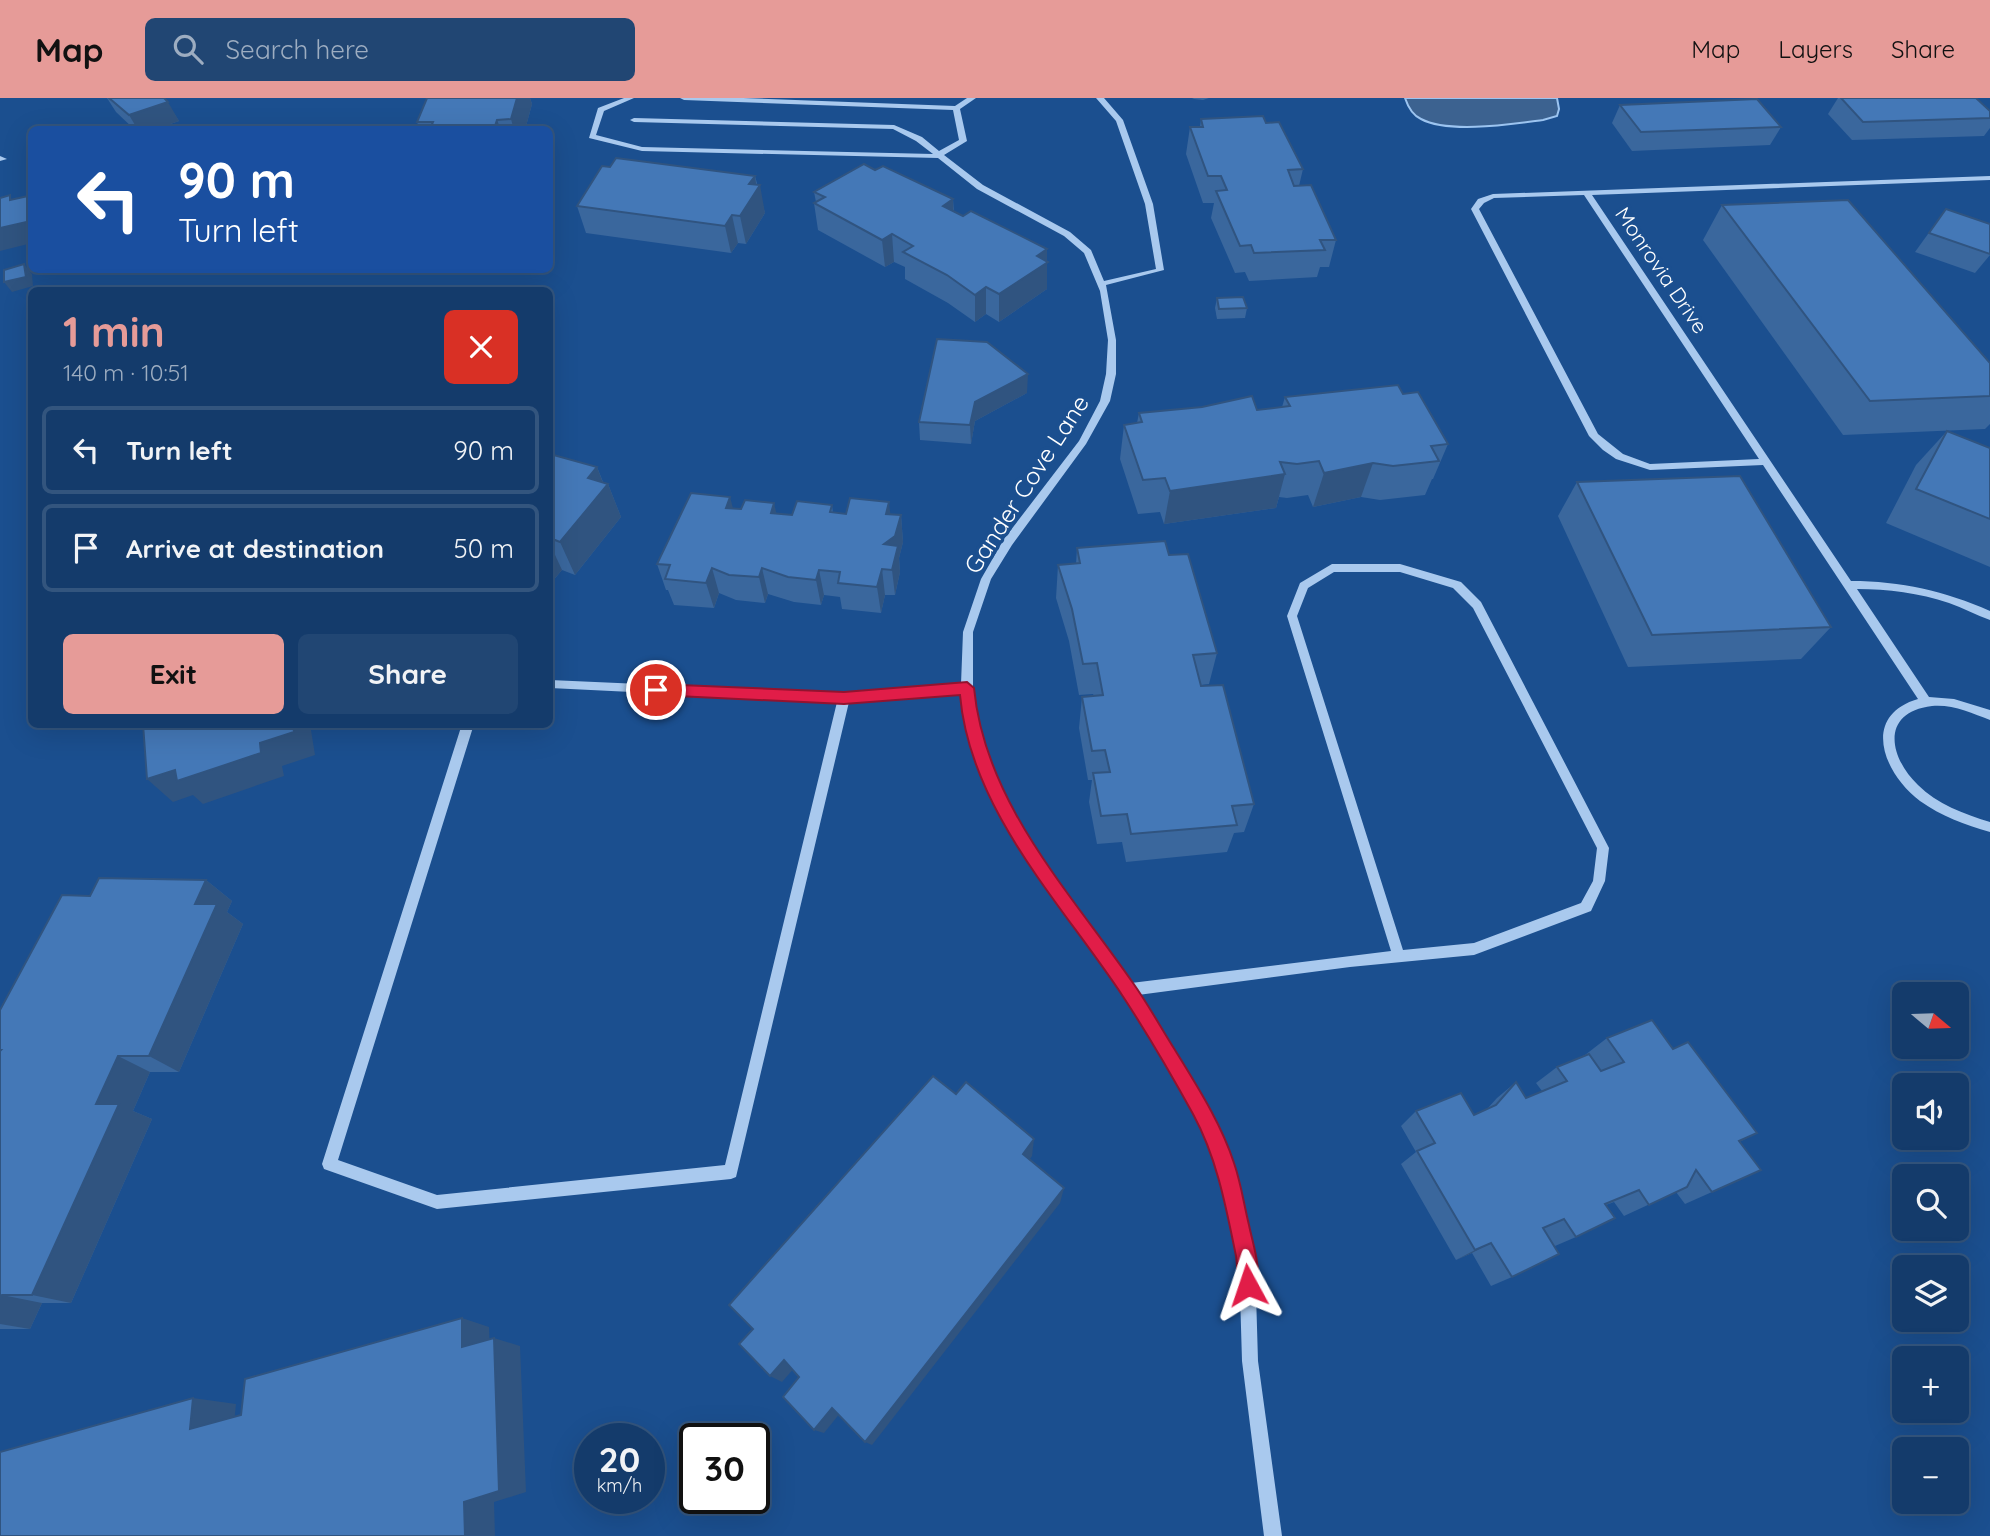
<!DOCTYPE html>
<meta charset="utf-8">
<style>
body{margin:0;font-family:Quicksand,sans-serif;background:#214673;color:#f1f3f6;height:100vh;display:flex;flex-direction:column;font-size:26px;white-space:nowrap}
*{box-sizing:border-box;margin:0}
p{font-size:23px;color:#9dadc1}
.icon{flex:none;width:38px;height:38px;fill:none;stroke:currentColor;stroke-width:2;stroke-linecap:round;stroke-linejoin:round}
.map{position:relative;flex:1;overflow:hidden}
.sheet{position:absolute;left:28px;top:189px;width:525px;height:441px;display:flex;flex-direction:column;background:#143b6b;border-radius:10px;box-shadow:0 7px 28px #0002,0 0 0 2px #33557e}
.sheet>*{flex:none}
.guide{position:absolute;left:28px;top:28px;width:525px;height:147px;border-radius:10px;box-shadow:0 7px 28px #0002,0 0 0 2px #33557e;background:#1a4fa0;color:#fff;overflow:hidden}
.needle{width:46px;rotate:109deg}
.tools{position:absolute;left:1892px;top:884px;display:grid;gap:14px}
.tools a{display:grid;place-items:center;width:77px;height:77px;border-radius:10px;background:#143b6b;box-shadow:0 7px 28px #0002,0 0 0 2px #33557e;font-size:35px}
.speed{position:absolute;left:574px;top:1325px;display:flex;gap:14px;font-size:35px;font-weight:700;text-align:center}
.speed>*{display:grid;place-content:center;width:91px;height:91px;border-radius:50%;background:#143b6b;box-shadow:0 7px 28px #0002,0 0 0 2px #33557e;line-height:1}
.speed small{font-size:18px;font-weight:400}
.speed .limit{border:4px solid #111;border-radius:10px;background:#fff;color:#111}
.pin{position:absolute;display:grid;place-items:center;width:60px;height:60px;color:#fff;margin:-30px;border:4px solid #fff;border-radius:50%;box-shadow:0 2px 7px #0007}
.me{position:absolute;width:77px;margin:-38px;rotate:355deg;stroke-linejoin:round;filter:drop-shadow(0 0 5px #0008)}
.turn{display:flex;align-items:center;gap:24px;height:147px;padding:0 35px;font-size:32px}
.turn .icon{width:91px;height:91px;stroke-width:2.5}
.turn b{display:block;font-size:49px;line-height:60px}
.round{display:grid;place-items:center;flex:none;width:74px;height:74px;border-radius:10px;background:#214673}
.overview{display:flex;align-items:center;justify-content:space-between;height:119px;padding:0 35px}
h1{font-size:42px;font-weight:800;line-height:52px;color:#e69b98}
.primary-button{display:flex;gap:14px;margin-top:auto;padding:14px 35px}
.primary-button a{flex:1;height:80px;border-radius:10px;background:#e69b98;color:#111;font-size:28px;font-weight:800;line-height:80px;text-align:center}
.primary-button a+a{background:#214673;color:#f1f3f6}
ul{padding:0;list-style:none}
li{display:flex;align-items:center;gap:21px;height:88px;margin:0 14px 10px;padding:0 21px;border:4px solid #33557e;border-radius:10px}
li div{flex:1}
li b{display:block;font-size:26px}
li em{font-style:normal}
header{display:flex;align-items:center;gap:42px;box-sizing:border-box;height:98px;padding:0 35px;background:#e69b98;color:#111}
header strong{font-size:33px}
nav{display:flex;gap:38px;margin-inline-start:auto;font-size:24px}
.search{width:490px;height:63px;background:#214673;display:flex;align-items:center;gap:18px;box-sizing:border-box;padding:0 24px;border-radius:10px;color:#9dadc1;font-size:26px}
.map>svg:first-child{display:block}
</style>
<header>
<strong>Map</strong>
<div class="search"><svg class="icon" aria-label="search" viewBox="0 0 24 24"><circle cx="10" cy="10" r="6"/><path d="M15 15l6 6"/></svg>Search here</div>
<nav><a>Map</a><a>Layers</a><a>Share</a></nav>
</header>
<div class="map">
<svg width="1990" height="1438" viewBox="0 0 1990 1438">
<rect width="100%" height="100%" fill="#1b4f8f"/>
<path fill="#3c6290" stroke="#9cc4f0" stroke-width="2" d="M1405,0H1557L1559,11L1557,18L1543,22C1512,26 1449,36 1421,21C1412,17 1408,9 1405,0Z"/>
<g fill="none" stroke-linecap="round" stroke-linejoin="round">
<g fill="#a9c9ee" fill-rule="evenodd">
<path d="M624,0H634L604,13L596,37L642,49L933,56L916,43L893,31L634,24L630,22L634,20L894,27L922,39L939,53L959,42L953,12L684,2L680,0H743L955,8L967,0H976L960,11L967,43L944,57L983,87L1070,134L1091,152L1104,183L1156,171L1145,106L1116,23L1096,0H1104L1123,22L1153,106L1164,172L1106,187L1116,242V276L1110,303L1086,346L1012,447L991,481L973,534V590L976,621L988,660L1006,705L1060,786L1131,885L1391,853L1287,518L1300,485L1332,466H1400L1461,484L1481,504L1609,750L1605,783L1591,813L1474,857L1350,869L1138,897L1205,1006L1232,1066L1255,1162L1258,1263L1282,1438H1264L1242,1263L1239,1162L1218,1067L1195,1016L1123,896L1050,794L997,711L976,660L964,621L962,595L849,604L736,1079L731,1081L437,1111L324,1071L322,1066L462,626H474L338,1062L437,1097L725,1067L837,604L550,590V582L844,595L961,586L963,534L981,481L1004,441L1079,343L1100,303L1106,276L1108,242L1100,193L1084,155L1064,138L977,91L938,60L642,53L589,40L598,10ZM1334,474H1400L1453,490L1473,510L1597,750L1593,783L1581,805L1474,845L1403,852L1297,518L1308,490Z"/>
<path d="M0,58L7,61L0,63Z"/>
<path d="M1990,78V82L1592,97L1851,483C1901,483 1945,493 1990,513V522C1976,517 1963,510 1949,505C1919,495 1888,491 1857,491L1929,599L1954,601L1990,612V622C1972,615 1952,606 1932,608C1881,614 1888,658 1918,687C1937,706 1964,716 1990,724V734C1965,727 1941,718 1920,703C1884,676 1860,618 1918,601L1763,367L1650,372L1616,361L1603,352L1589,338L1471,111L1478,101L1493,96ZM1584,97L1759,361L1650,366L1623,356L1598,336L1479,111L1484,105L1494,100Z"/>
</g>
</g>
<g fill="#3a679d">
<path d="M107,0H164L179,23L153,32H135L116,14Z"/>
<path d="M427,0H530L532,6L525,32H420L417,24Z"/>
<path d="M1192,0H1209L1203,2L1194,1Z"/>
<path d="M1838,0H1976L1990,13V30L1984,38L1852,42L1828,16Z"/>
<path d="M1620,7L1781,29L1770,47L1632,53L1612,25Z"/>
<path d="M1201,21L1266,25L1303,71L1299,88L1336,142L1329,169H1320L1317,179L1249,183L1245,174L1235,175L1211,120L1214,105H1203L1186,56L1190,29H1200Z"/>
<path d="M875,72L953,101L954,114L963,118L1047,151V191L999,224L986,216L975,224L948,205L905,181V169L894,164L885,169L818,132L814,105L816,104L814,94Z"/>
<path d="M755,78L765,115L746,146L738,145L731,155L586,135L577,108Z"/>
<path d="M1722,107L1990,265V326L1985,331L1843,337L1703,142Z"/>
<path d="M1946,111L1990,126V157L1975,175L1915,154Z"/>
<path d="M1217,200L1247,210L1245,220L1217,221L1215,210Z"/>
<path d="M1027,295L975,323L971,346L920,342L919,324Z"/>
<path d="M1403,296L1448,346L1433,381H1432L1425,397L1380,402L1361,399L1313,409L1308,397L1287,400L1279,399L1276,410L1164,426L1160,414L1138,416L1120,361L1124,327L1137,325L1139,315L1257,312L1282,309L1285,299Z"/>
<path d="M1947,333L1990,350V469L1886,425L1916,367Z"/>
<path d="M550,356L597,369L603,384L608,386L621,419L575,477L562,472L551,485H550Z"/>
<path d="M1577,384L1831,529L1801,561L1628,569L1558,418Z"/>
<path d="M832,407L833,415L901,417L903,444L899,460L900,474L895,497H885L881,515L842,511L840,499L824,497L821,507L794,504L768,496L765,505L736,502L719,495L714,510L674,507L668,492H666L657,466L733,411L792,417Z"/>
<path d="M1077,450L1169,457L1217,555L1209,586L1201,587L1254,706L1244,734L1234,735L1227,754L1126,764L1122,744L1097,746L1089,704L1092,682H1088L1079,630L1082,599L1094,598L1093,596L1079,597L1069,543L1056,500L1058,467L1076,466Z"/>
<path d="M206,782L232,803L227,814L243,826L179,974H150L133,1013L152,1021L71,1205H42L30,1231H0V912L90,798Z"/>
<path d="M1607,940L1673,951L1757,1035L1739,1044L1712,1094L1685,1106L1676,1094L1624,1118L1614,1104L1606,1107L1576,1139L1555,1148L1512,1179L1491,1188L1472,1155L1456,1162L1401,1066L1416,1054L1401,1028L1416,1013L1474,1017L1487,1011L1497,1000L1516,984L1526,1000L1542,993L1536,985L1557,969L1585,957Z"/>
</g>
<g fill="#305480">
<path d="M514,0H530L532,6L525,32H514L511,21Z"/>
<path d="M168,4L179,23L153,32H138L129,17Z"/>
<path d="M497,22L501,32H496L495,28Z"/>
<path d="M755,78L757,92L760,87L765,115L746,146L740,118L749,86Z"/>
<path d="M28,98L32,102V145L0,153V130Z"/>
<path d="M953,101L954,129L943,108Z"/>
<path d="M732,117L738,145L731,155L725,128Z"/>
<path d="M892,136L894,164L885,169L882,142Z"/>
<path d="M1047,151V191L999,224V196L1037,158Z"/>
<path d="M24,166L32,176L33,188L12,194L4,184Z"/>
<path d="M986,189V216L975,224V197Z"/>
<path d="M1028,276L1027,295L975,323L971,346L970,327L975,304Z"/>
<path d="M1373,365L1361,399L1313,409L1324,375Z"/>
<path d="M597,369L605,390L608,386L621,419L575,477L560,444L588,380Z"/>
<path d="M1285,376L1276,410L1164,426L1170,393Z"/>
<path d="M730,399L737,425L726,410Z"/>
<path d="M889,404L892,430L886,416Z"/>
<path d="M774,405L780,431L771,415Z"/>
<path d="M901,417L903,444L899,460L900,474L895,497L892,472L884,446Z"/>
<path d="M550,446L562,472L551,485L550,482Z"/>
<path d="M712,470L719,495L714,510L706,485Z"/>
<path d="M762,470L768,496L765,505L759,479Z"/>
<path d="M882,471L885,497L881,515L877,489Z"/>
<path d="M819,472L824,497L821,507L816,482Z"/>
<path d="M293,626H310L315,657L282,668L284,678L203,706L193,697L173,704L147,681L260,645Z"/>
<path d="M206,782L232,803L227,814L243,826L179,974L149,958L195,806Z"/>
<path d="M118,958L150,974L133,1013L152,1021L71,1205L32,1197L96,1006Z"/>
<path d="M1034,1041L1032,1058L1022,1073L1023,1056Z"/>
<path d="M1064,1090L1060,1105L872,1347L865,1344Z"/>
<path d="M1491,1145L1472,1155L1456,1162L1475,1152Z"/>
<path d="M2,1197L42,1205L30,1231L0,1226V1201Z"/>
<path d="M462,1220L489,1229L490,1257L462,1249Z"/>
<path d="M494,1240L520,1248L526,1394L494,1404L495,1438H465L464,1404Z"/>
<path d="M784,1262L795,1269L782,1284L770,1278Z"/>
<path d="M193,1300L236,1306L233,1335L190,1331Z"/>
<path d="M832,1310L841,1314L824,1335L814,1332Z"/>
</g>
<g fill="#4478b7" stroke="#305480" stroke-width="2">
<path d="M109,0H164L168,4L129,17Z"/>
<path d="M427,0H517L511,21L497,22L495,28L430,31L433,24H417Z"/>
<path d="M1841,0H1976L1990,13V20L1863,24Z"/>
<path d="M1757,1L1781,29L1641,34L1620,7Z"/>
<path d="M1263,18L1266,25L1279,24L1303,71L1288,72L1294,88L1311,87L1336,142H1320L1325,152L1254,155L1251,147L1240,148L1216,93L1227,92L1221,78H1208L1190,29H1203L1201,21Z"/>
<path d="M230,30L229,32H212V31Z"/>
<path d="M616,60L755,78L749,86L760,87L740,118L732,117L725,128L577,108L602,68L610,69Z"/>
<path d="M864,66L875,72L883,68L953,101L943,108L963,118L971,113L1047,151L1037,158L1048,164L999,196L986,189L975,197L947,177L903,154L913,148L892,136L882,142L814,105L825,99L814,94Z"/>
<path d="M10,97V102L28,98L31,123L0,130V100Z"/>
<path d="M1848,102L1990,265V298L1870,303L1722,107Z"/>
<path d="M1946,111L1990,126V156L1929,135Z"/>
<path d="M24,166L26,179L4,184V172Z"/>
<path d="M1243,199L1247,210L1219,211L1217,200Z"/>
<path d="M937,241L987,244L1028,276L975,304L970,327L919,324Z"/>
<path d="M1398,287L1403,296L1418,294L1448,346L1431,348L1439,363L1393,368L1373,365L1324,375L1319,363L1297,366L1280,364L1285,376L1170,393L1165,380L1143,382L1124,327L1142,324L1139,315L1202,309L1252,298L1257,312L1290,308L1285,299Z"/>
<path d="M1947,333L1990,350V421L1916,391Z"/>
<path d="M550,356L597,369L588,380L608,386L560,444L550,440Z"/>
<path d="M1740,378L1831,529L1652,537L1577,384Z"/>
<path d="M691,395L730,399L726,410L741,411L745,402L774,405L771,415L792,417L797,403L832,407L830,414L846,416L850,400L889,404L886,416L901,417L895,438L884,446L898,448L892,472L882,471L877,489L838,485L840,474L819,472L816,482L788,479L762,470L759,479L729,477L712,470L706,485L665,481L670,467L657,466Z"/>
<path d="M1165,443L1169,457L1188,456L1217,555L1193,557L1201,588L1223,587L1254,706L1232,708L1237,727L1131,736L1127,716L1101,718L1093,675L1110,674L1105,652L1092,653L1082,599L1103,597L1097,565L1083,566L1072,511L1058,467L1080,465L1077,450Z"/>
<path d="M143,626H293L294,634L260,645L261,655L177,683L175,672L147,681Z"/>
<path d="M99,780L206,782L195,806H217L149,958H118L96,1006H119L32,1197H2L0,1201V953L1,952H0V912L62,797L90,798Z"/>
<path d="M1652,922L1673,951L1688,944L1757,1035L1739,1043L1761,1072L1712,1094L1696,1072L1687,1089L1649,1107L1639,1092L1605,1106L1615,1120L1576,1139L1564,1121L1543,1130L1559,1156L1512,1179L1491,1145L1475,1152L1417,1053L1435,1045L1416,1013L1461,995L1474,1017L1496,1007L1516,984L1526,1000L1567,983L1557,969L1589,956L1601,973L1624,964L1607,940Z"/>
<path d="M933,978L956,996L966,984L1034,1041L1023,1056L1064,1090L865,1344L832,1310L814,1332L783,1299L799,1279L784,1262L770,1278L739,1246L753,1231L729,1207Z"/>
<path d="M462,1220V1249L494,1240L499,1393L464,1404L465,1438H0V1354L193,1300L190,1331L241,1317L245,1281Z"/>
</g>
<path fill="#e11d48" stroke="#92132f" stroke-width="2" d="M967,584L974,590C985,705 1070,794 1133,885C1148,906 1161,930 1175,952C1197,988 1221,1025 1234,1065C1241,1085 1244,1107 1249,1127C1253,1147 1263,1174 1255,1194L1248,1197L1240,1194C1236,1183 1238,1170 1236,1158C1226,1109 1217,1060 1193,1016C1171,976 1147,935 1122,897C1061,805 970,712 960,597L844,606L656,597L649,592L656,586L844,594Z"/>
<g text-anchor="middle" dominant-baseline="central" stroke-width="7" stroke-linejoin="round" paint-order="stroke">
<g font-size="21" fill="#fff" stroke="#1b4f8f">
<text transform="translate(1662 172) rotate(56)">Monrovia Drive</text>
</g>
<g font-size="24" fill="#fff" stroke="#1b4f8f">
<text transform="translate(1026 386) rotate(-57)">Gander Cove Lane</text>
</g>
</g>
</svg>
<div class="tools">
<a><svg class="needle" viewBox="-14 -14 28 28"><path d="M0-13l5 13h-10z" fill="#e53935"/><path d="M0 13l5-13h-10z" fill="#9dadc1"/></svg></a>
<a><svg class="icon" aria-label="sound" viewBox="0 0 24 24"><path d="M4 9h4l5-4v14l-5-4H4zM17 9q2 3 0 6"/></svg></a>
<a><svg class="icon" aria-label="search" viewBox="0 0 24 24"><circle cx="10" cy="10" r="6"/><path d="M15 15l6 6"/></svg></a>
<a><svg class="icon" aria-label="layers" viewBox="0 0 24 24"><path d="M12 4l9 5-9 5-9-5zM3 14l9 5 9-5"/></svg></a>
<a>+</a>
<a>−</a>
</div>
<div class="speed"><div>20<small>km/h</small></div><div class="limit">30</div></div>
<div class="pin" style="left:656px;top:592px;background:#d93025"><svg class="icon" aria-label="arrive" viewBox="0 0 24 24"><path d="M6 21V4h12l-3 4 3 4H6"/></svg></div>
<svg class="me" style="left:1248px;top:1187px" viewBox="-20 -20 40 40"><path d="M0-17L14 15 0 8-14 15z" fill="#e11d48" stroke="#fff" stroke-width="4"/></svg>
<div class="guide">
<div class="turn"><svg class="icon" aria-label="left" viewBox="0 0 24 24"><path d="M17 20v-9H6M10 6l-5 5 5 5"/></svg><div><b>90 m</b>Turn left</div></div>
</div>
<section class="sheet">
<div class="overview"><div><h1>1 min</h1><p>140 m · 10:51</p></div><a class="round" style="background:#d93025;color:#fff"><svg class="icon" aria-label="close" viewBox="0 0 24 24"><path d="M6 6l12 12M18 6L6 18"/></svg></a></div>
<ul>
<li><svg class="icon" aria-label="left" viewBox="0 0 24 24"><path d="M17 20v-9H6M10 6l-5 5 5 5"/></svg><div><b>Turn left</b></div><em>90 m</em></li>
<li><svg class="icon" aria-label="arrive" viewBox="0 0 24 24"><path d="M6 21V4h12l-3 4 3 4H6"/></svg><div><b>Arrive at destination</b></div><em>50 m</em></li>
</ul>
<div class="primary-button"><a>Exit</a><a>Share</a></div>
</section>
</div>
